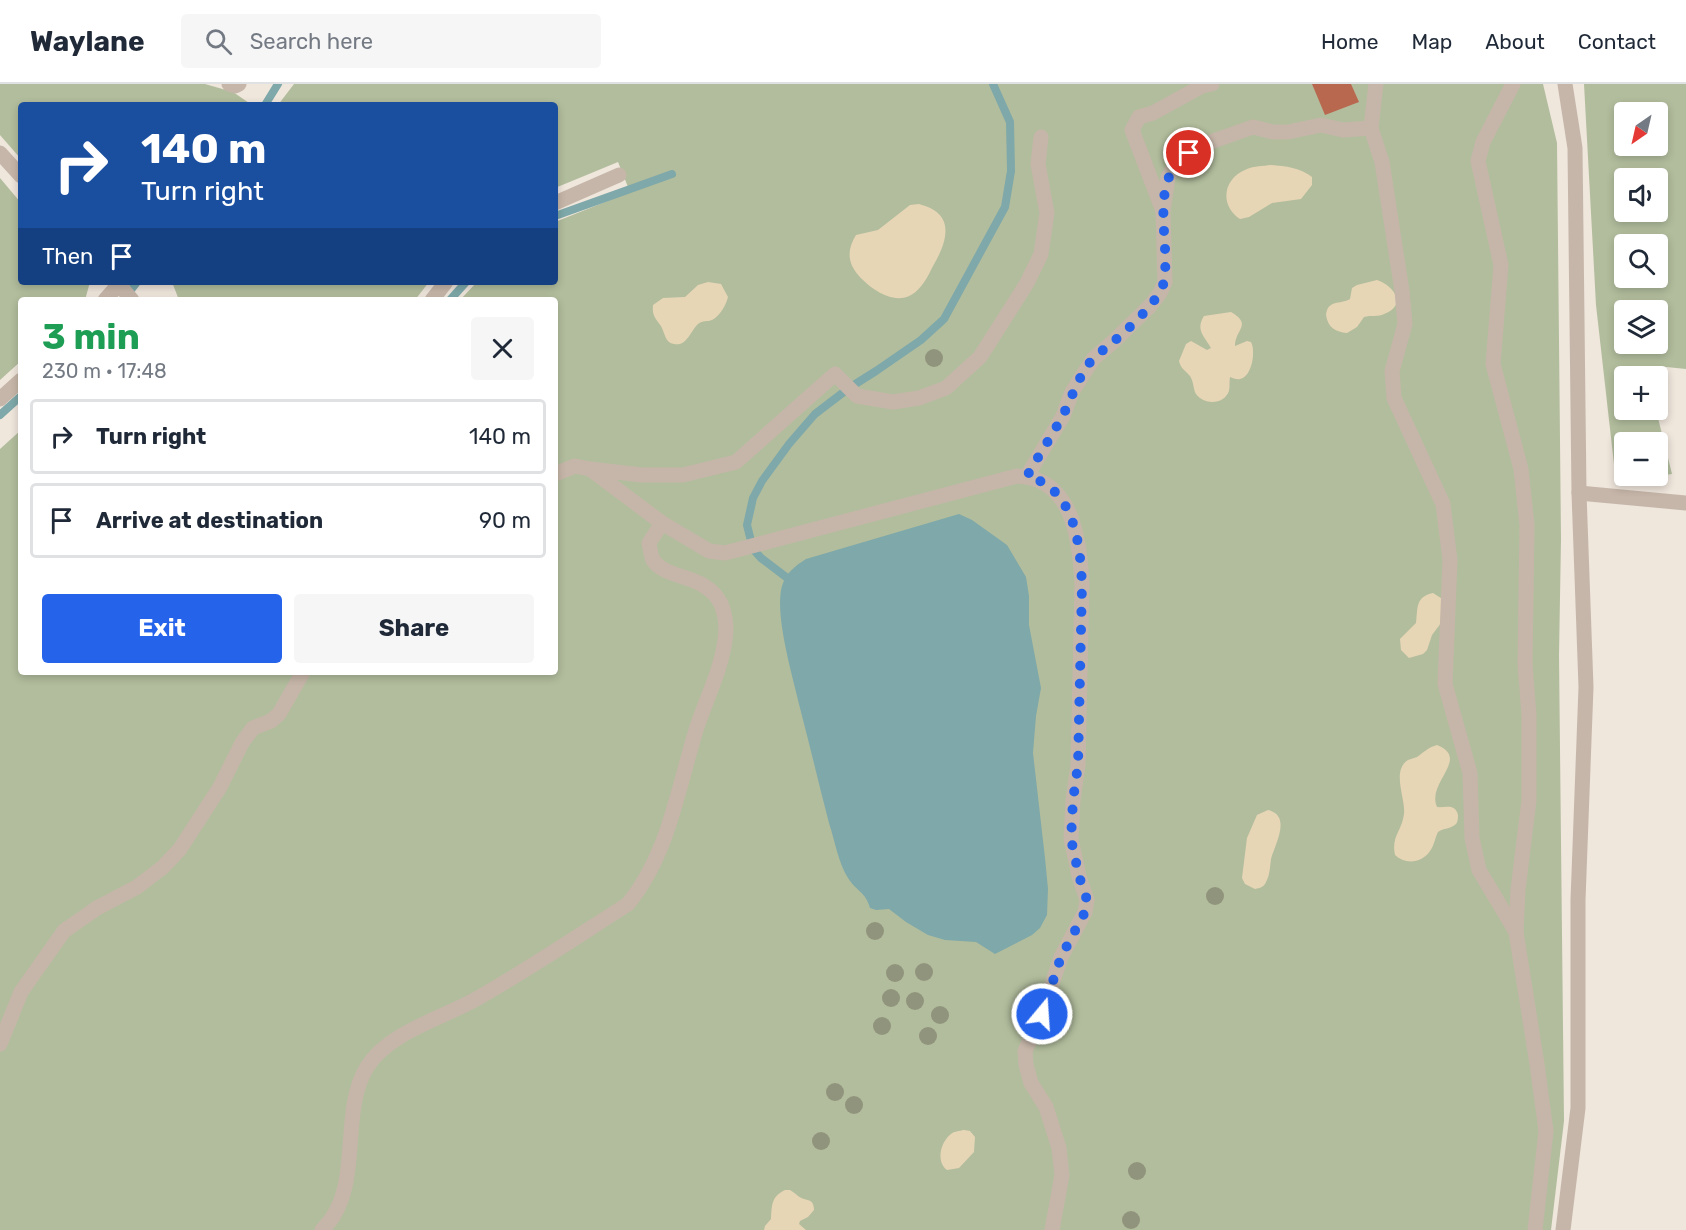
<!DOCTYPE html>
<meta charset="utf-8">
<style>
body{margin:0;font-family:Rubik,sans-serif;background:#f6f6f7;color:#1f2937;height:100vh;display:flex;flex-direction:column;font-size:22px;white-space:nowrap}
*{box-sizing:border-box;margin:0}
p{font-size:20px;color:#747a83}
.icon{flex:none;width:33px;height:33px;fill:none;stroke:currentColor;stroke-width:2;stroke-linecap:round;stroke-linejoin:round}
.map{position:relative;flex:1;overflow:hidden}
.panel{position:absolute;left:18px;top:213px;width:540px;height:378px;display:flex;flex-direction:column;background:#fff;border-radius:6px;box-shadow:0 3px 9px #0003}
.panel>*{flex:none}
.hud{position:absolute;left:18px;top:18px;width:540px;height:183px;border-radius:6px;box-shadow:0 3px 9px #0003;background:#1a4fa0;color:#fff;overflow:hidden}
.needle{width:39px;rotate:214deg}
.tools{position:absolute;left:1614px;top:18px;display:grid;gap:12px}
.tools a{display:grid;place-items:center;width:54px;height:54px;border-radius:6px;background:#fff;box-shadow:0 3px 9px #0003;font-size:30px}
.pin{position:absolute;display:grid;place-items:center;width:51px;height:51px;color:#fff;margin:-26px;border:3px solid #fff;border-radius:50%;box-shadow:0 2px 6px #0007}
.me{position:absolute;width:66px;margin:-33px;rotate:18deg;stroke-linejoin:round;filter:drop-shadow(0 0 4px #0008)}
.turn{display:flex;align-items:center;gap:21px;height:126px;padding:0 24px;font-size:27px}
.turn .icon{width:78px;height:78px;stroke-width:2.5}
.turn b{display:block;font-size:42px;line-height:51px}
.then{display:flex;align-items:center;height:57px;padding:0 24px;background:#0003;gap:12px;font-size:22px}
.round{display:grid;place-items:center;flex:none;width:63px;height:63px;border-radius:6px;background:#f6f6f7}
.head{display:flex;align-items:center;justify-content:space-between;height:102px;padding:0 24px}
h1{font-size:36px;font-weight:700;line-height:45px;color:#1e9e55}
.action{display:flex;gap:12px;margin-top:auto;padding:12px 24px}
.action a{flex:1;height:69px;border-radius:6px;background:#2563eb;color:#fff;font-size:24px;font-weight:700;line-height:69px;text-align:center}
.action a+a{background:#f6f6f7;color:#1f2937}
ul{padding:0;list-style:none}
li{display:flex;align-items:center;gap:18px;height:75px;margin:0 12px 9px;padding:0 12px;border:3px solid #e0e1e3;border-radius:6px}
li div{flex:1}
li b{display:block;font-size:22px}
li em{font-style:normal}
header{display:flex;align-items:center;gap:36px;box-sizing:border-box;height:84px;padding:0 30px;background:#fff;border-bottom:2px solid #e0e1e3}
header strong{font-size:28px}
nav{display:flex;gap:33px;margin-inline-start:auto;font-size:21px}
.search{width:420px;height:54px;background:#f6f6f7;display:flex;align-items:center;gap:15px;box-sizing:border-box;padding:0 21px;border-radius:6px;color:#747a83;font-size:22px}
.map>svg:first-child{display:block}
</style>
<header>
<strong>Waylane</strong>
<div class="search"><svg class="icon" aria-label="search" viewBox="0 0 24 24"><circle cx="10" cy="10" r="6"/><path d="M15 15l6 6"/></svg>Search here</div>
<nav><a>Home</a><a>Map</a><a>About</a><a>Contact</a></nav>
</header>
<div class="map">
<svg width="1686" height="1146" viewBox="0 0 1686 1146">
<rect width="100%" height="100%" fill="#efe6dc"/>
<g fill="#b2bd9d" fill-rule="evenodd">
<path d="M0,0H205L233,8L252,21H21V75L0,51Z"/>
<path d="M294,0H1543L1557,59L1561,455L1559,571L1564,1037L1551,1146H0V365L21,346V588H555V216H460L477,198H555V138L630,108L618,78L555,104V21H278Z"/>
<path d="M1584,0H1686V285L1657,282L1656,292H1624V326H1656L1672,390L1645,394L1629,392H1658V358H1624V391L1615,389L1596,221ZM1624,28H1658V62H1624ZM1624,94H1658V128H1624ZM1624,160H1658V194H1624ZM1624,226H1658V260H1624Z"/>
<path d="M0,94L21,119V198H90L85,216H21V277L0,296Z"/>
<path d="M172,198H429L415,216H179Z"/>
</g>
<g fill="#e7d6b6">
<path d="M1271,81C1285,82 1301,84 1312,93V101L1301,115L1272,119L1249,133L1240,135C1219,121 1223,94 1247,85C1254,82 1263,82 1271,81Z"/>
<path d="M919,120C929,123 940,127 944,138C949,152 940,170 933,182C928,192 922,205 911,211C893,221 871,205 859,192C847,178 847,166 856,151L878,146L910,121Z"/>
<path d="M1377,196C1394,202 1408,221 1384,230C1378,233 1371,231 1364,233L1357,243L1347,249C1336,248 1328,244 1326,231C1328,215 1340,221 1350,215L1352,204L1357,201Z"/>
<path d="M708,198L721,200L728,213C726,221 720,232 712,236C707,238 703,236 698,240C691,246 687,263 674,260C665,259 665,249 661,242C655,234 652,231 653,221L663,214L685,213L698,201Z"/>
<path d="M1231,228C1253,241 1235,245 1235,262L1247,257L1251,258C1256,267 1252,293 1240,295C1237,296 1233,294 1230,293C1229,298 1230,303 1229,307C1224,321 1204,321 1196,310C1193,305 1194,298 1190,292C1185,286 1181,285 1179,277L1186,260L1191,257L1207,266L1211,264C1205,253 1195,246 1204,232Z"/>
<path d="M1433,509L1444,516V535L1432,551L1427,566L1423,570L1409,574L1401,566L1400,555L1416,539C1418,524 1415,513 1433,509Z"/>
<path d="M1437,661C1471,675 1426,698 1437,723C1445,724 1455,719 1458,731C1458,733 1458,738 1456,740C1451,745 1443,744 1438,748C1435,754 1434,762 1430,767C1422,779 1405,781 1395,771C1391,752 1402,747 1404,730C1406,715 1391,687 1408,676C1411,675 1414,674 1417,673C1424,668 1429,663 1437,661Z"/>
<path d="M1268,726C1292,732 1275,760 1271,775C1270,782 1270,791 1266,798C1264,803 1260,804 1255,805L1245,800L1242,794L1247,754L1257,731Z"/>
<path d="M964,1046L970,1047L975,1053L974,1068L959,1084L947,1086C935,1077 941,1055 954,1048C955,1048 963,1046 964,1046Z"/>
<path d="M785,1106H790C793,1108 796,1110 798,1112C806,1118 814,1113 814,1126L808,1133L800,1137L799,1140L806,1146H764L765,1142L771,1135C772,1121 771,1113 785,1106Z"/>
</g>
<path fill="#7ea8a9" d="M959,430L972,436L1007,461L1026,493L1029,512V541L1041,604L1036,632L1033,669L1045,774L1048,805L1047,831L1040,844L1032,851L995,870L976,858L945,856L928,851L906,838L889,825L876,826L870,824C866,808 856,807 848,794C838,778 835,757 829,739C819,701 810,662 800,624C793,593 774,531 782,502C786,489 795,482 806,475Z"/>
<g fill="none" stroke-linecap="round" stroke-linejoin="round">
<g stroke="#7ea8a9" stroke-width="8">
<path d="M265,21L278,0"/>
<path d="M555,132L672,90"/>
<path d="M127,211L137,198"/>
<path d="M450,216L466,198"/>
<path d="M0,331L21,312"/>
<path d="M786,493L761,474L753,465L747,441L753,414L762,397L789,360L815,330L849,304L876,287L921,256L944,235L1005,123L1011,87L1010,38L993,0"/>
</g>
</g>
<path fill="#b96850" d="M1312,0H1351L1359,18L1325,31Z"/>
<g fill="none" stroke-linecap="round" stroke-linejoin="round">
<g stroke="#c6b6a9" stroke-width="15">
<path d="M229,0L235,2L239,0"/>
<path d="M1513,0L1483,58L1478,77L1501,181L1493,280L1521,385L1527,441L1525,580L1529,631V716L1518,806L1516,848L1537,980L1546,1047L1535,1146"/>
<path d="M1371,44L1376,0"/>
<path d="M0,69L21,92"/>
<path d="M555,119L619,91"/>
<path d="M1163,127L1132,46L1139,33L1153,29L1202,2L1212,0"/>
<path d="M117,198L132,216"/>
<path d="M105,216L119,200"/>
<path d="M432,216L446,198"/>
<path d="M0,315L21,296"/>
<path d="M555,390L575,382L590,385"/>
<path d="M1027,392L1063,332L1072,308L1093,275L1114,257L1150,222L1160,209L1165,198L1163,127L1168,93L1178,76L1199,62L1253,43L1273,48H1288L1321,41L1343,46L1371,44L1382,78L1402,207L1405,240L1392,287L1394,314L1443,420L1450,476L1445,600L1470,689L1472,754L1479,786L1516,848"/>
<path d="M1579,409L1686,419"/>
<path d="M662,439L709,467L725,469L1017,392C1073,394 1080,456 1082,501L1078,681L1073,716L1071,755L1079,792L1087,816L1085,828L1061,873L1042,930L1025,967L1026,981L1031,999L1046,1023L1059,1064L1062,1091L1052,1146"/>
<path d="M0,960L21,908L64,847L97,824L137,803L163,783L180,765L220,703L242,659L253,644L271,637L279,630L303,588"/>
<path d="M322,1146C365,1105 338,1030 367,983C389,948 443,934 478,914C529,885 578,852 628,820C669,770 678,703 697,643C707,613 721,586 725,556C727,543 726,532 721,520C706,489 667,497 653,476C651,472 650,464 649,459L662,439L590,385L642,391H683L736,378L835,290L857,312L893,318L919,314L946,304L980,273L1027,199L1041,170L1047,129L1038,80L1041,53"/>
<path d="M1563,1146L1578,1024V816L1586,603L1579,409L1575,64L1565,0"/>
</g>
</g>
<g fill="#91947c">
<circle cx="934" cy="274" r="9"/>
<circle cx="1215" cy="812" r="9"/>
<circle cx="875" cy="847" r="9"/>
<circle cx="924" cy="888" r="9"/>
<circle cx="895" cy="889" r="9"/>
<circle cx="891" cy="914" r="9"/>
<circle cx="915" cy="917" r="9"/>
<circle cx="940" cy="931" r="9"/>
<circle cx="882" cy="942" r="9"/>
<circle cx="928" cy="952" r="9"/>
<circle cx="835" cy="1008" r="9"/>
<circle cx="854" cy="1021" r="9"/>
<circle cx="821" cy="1057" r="9"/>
<circle cx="1137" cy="1087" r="9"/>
<circle cx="1131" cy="1136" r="9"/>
</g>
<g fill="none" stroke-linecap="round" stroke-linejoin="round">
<path stroke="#2563eb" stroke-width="10" stroke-dasharray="0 18" d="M1042,930L1061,873L1085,828L1087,816L1079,792L1071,755L1073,716L1078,681L1082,501C1080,459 1075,405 1027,392C1038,373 1051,353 1062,333C1072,314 1077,295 1091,277C1097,270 1105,265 1112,259C1127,246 1161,216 1164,197C1171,156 1147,96 1189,69"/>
</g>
</svg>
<div class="tools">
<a><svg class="needle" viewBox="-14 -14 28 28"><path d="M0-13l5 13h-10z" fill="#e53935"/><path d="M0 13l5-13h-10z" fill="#747a83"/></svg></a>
<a><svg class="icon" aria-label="sound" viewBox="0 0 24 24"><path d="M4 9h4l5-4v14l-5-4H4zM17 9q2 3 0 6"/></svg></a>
<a><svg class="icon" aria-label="search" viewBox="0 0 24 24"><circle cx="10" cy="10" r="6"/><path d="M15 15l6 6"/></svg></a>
<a><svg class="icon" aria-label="layers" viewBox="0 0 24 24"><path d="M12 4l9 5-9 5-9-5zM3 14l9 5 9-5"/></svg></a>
<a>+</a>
<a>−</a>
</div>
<div class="pin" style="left:1189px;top:69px;background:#d93025"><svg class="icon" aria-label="arrive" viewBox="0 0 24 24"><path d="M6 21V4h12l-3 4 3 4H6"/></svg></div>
<svg class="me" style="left:1042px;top:930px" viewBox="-20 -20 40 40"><circle r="17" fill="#2563eb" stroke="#fff" stroke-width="3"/><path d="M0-11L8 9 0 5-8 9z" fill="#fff"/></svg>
<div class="hud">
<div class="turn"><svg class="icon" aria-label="right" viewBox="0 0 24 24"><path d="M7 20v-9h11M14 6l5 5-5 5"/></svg><div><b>140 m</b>Turn right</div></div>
<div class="then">Then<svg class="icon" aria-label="arrive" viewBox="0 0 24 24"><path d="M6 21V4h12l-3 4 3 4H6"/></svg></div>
</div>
<section class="panel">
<div class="head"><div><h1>3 min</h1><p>230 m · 17:48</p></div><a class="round"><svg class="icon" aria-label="close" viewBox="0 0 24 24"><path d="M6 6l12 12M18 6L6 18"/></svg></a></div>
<ul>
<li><svg class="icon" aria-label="right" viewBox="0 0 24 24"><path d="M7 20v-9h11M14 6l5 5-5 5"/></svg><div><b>Turn right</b></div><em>140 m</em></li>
<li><svg class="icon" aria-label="arrive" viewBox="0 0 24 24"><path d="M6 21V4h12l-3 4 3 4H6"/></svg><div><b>Arrive at destination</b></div><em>90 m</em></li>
</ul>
<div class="action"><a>Exit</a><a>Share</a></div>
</section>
</div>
